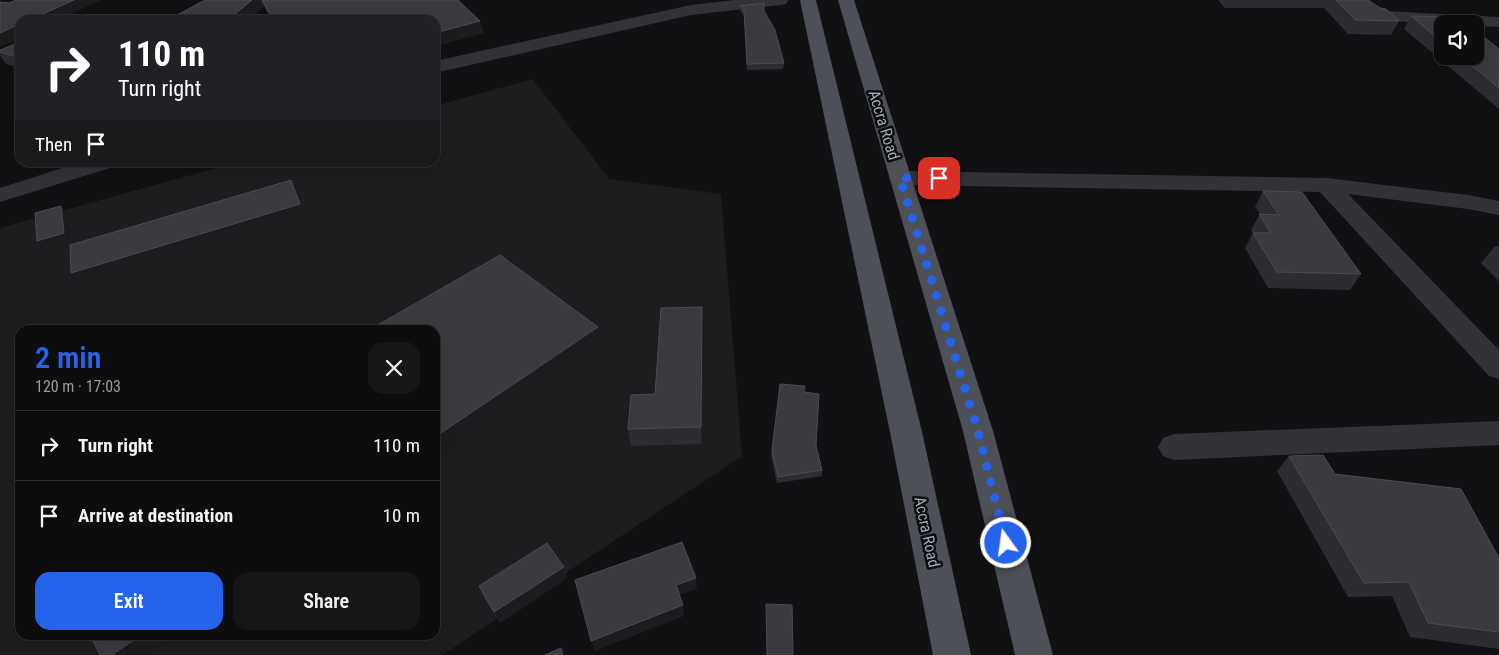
<!DOCTYPE html>
<meta charset="utf-8">
<style>
body{margin:0;font-family:"Roboto Condensed",sans-serif;background:#161617;color:#f1f3f6;height:100vh;display:flex;flex-direction:column;font-size:19px;white-space:nowrap}
*{box-sizing:border-box;margin:0}
p{font-size:16px;color:#9a9c9e}
.icon{flex:none;width:28px;height:28px;fill:none;stroke:currentColor;stroke-width:2;stroke-linecap:round;stroke-linejoin:round}
.map{position:relative;flex:1;overflow:hidden}
.sheet{position:absolute;left:15px;top:325px;width:425px;height:315px;display:flex;flex-direction:column;background:#0d0d0e;border-radius:15px;box-shadow:0 5px 20px #0002,0 0 0 1px #2d2d2e}
.sheet>*{flex:none}
.top-card{position:absolute;left:15px;top:15px;width:425px;height:152px;border-radius:15px;box-shadow:0 5px 20px #0002,0 0 0 1px #2d2d2e;background:#202124;color:#fff;overflow:hidden}
.fabs{position:absolute;left:1434px;top:15px;display:grid;gap:10px}
.fabs a{display:grid;place-items:center;width:50px;height:50px;border-radius:10px;background:#0d0d0e;box-shadow:0 5px 20px #0002,0 0 0 1px #2d2d2e;font-size:25px}
.pin{position:absolute;display:grid;place-items:center;width:42px;height:42px;color:#fff;margin:-21px;border-radius:10px;box-shadow:0 2px 8px #0006}
.me{position:absolute;width:55px;margin:-28px;rotate:346deg;stroke-linejoin:round;filter:drop-shadow(0 0 4px #0008)}
.turn{display:flex;align-items:center;gap:18px;height:105px;padding:0 20px;font-size:22px}
.turn .icon{width:65px;height:65px;stroke-width:2.5}
.turn b{display:block;font-size:35px;line-height:42px}
.then{display:flex;align-items:center;height:48px;padding:0 20px;background:#0003;gap:10px;font-size:19px}
.round{display:grid;place-items:center;flex:none;width:52px;height:52px;border-radius:15px;background:#161617}
.headline{display:flex;align-items:center;justify-content:space-between;height:85px;padding:0 20px}
h1{font-size:30px;font-weight:600;line-height:38px;color:#2563eb}
.primary-button{display:flex;gap:10px;margin-top:auto;padding:10px 20px}
.primary-button a{flex:1;height:58px;border-radius:15px;background:#2563eb;color:#fff;font-size:20px;font-weight:600;line-height:58px;text-align:center}
.primary-button a+a{background:#161617;color:#f1f3f6}
ul{padding:0;list-style:none}
li{display:flex;align-items:center;gap:15px;height:70px;padding:0 20px;border-top:1px solid #2d2d2e}
li div{flex:1}
li b{display:block;font-size:19px}
li em{font-style:normal}
.map>svg:first-child{display:block}
</style>
<div class="map">
<svg width="1499" height="655" viewBox="0 0 1499 655">
<rect width="100%" height="100%" fill="#111113"/>
<path fill="#1d1d20" fill-rule="evenodd" d="M533,79L609,179L721,194L742,456L442,655H0V228L234,163L435,162V106ZM20,330H435V635H20Z"/>
<g fill="none" stroke-linecap="round" stroke-linejoin="round">
<g fill="#323338" fill-rule="evenodd">
<path d="M735,0H788L786,4L780,5L691,15L435,73V61L691,5Z"/>
<path d="M1344,0H1364L1383,11L1499,17V27L1475,26V24L1379,21L1373,20Z"/>
<path d="M81,162H116L113,167L0,202V188Z"/>
<path d="M900,171L1326,178L1468,195L1499,201V215L1468,209L1348,194L1499,350V379L1489,376L1320,192L900,185L892,183L889,178L892,173Z"/>
<path d="M1499,421V445L1174,460L1163,456L1158,447L1163,438L1174,434Z"/>
</g>
<g fill="#4e5058" fill-rule="evenodd">
<path d="M800,0H816L922,432L971,655H933L890,432Z"/>
<path d="M838,0H854L993,431L1053,655H1015L963,431Z"/>
</g>
</g>
<g fill="#2d2d31">
<path d="M205,0H458L480,21L483,33L435,46V20H272L264,6L247,20H168Z"/>
<path d="M1218,0H1368L1399,21L1391,35L1348,34L1324,8H1225Z"/>
<path d="M740,6L764,11L784,63L783,69L747,70L744,16L740,11Z"/>
<path d="M1411,16L1442,24V56H1475L1499,49V109L1404,29Z"/>
<path d="M20,42V68L6,64L0,55V50Z"/>
<path d="M1263,191L1361,274L1350,290L1268,288L1245,248L1253,233L1251,230L1260,214L1255,207Z"/>
<path d="M1495,246H1499V281L1481,263Z"/>
<path d="M702,307L703,324L702,444L631,446L628,429L655,394Z"/>
<path d="M804,392L816,446L822,470V476L777,483L771,456L772,450Z"/>
<path d="M1289,456L1335,474L1499,558V649L1410,637L1392,596L1348,597L1277,471Z"/>
<path d="M564,567L567,578L500,623L484,597L479,586Z"/>
</g>
<g fill="#1c1c1f">
<path d="M74,0H101L58,20H30Z"/>
<path d="M252,0H261L264,6L247,20H228Z"/>
<path d="M480,21L483,33L435,46V33Z"/>
<path d="M20,24V38L0,47V33Z"/>
<path d="M291,180L308,221L84,291L71,273Z"/>
<path d="M61,206L66,212L69,239L42,247L37,241Z"/>
<path d="M702,307L703,324L702,444L701,427Z"/>
<path d="M598,327L601,344L435,459V437Z"/>
<path d="M564,567L567,578L500,623L494,612Z"/>
<path d="M696,578L697,589L677,596L676,585Z"/>
<path d="M683,605L684,616L595,651L591,641Z"/>
<path d="M141,635H180L151,655H112Z"/>
</g>
<g fill="#393b3f" stroke="#4a4c52">
<path d="M16,0H74L30,20H20V24L0,33V2L9,3Z"/>
<path d="M205,0H252L228,20H168Z"/>
<path d="M262,0H458L480,21L435,33V20H273Z"/>
<path d="M1336,0H1368L1380,8L1386,9L1399,21L1356,20Z"/>
<path d="M764,3V11L775,30L784,63L747,64L744,11L740,6Z"/>
<path d="M1411,16L1457,17L1466,24H1442V42Z"/>
<path d="M1475,30L1499,49V88L1460,56H1475Z"/>
<path d="M20,42V58L0,52V50Z"/>
<path d="M291,180L300,204L71,273L70,245Z"/>
<path d="M1263,191L1302,192L1361,274L1277,272L1253,233H1271L1259,214L1279,215Z"/>
<path d="M61,206L64,233L37,241L35,213Z"/>
<path d="M500,255L598,327L435,437V330H369Z"/>
<path d="M702,307L701,427L628,429L631,395L655,394L661,308Z"/>
<path d="M780,384L805,386L804,392L819,394L816,446L822,470L778,477L772,450Z"/>
<path d="M1323,455L1335,474L1461,489L1499,558V632L1428,623L1409,582L1364,583L1289,456Z"/>
<path d="M682,542L696,578L676,585L683,605L591,641L575,580Z"/>
<path d="M547,543L564,567L494,612L479,586Z"/>
<path d="M766,604L792,605L793,655H767Z"/>
<path d="M90,635H141L112,655H100Z"/>
<path d="M561,648L563,655H545Z"/>
</g>
<g fill="none" stroke-linecap="round" stroke-linejoin="round">
<path stroke="#2563eb" stroke-width="9" stroke-dasharray="0 16.2" d="M939,178H900L978,431L1006,543"/>
</g>
<g text-anchor="middle" dominant-baseline="central" stroke-width="5" stroke-linejoin="round" paint-order="stroke">
<g font-size="16" fill="#a1a9b5" stroke="#0c0c0e">
<text transform="translate(884 125) rotate(73)">Accra Road</text>
<text transform="translate(927 532) rotate(78)">Accra Road</text>
</g>
</g>
</svg>
<div class="fabs">
<a><svg class="icon" aria-label="sound" viewBox="0 0 24 24"><path d="M4 9h4l5-4v14l-5-4H4zM17 9q2 3 0 6"/></svg></a>
</div>
<div class="pin" style="left:939px;top:178px;background:#d93025"><svg class="icon" aria-label="arrive" viewBox="0 0 24 24"><path d="M6 21V4h12l-3 4 3 4H6"/></svg></div>
<svg class="me" style="left:1006px;top:543px" viewBox="-20 -20 40 40"><circle r="17" fill="#2563eb" stroke="#fff" stroke-width="3"/><path d="M0-11L8 9 0 5-8 9z" fill="#fff"/></svg>
<div class="top-card">
<div class="turn"><svg class="icon" aria-label="right" viewBox="0 0 24 24"><path d="M7 20v-9h11M14 6l5 5-5 5"/></svg><div><b>110 m</b>Turn right</div></div>
<div class="then">Then<svg class="icon" aria-label="arrive" viewBox="0 0 24 24"><path d="M6 21V4h12l-3 4 3 4H6"/></svg></div>
</div>
<section class="sheet">
<div class="headline"><div><h1>2 min</h1><p>120 m · 17:03</p></div><a class="round"><svg class="icon" aria-label="close" viewBox="0 0 24 24"><path d="M6 6l12 12M18 6L6 18"/></svg></a></div>
<ul>
<li><svg class="icon" aria-label="right" viewBox="0 0 24 24"><path d="M7 20v-9h11M14 6l5 5-5 5"/></svg><div><b>Turn right</b></div><em>110 m</em></li>
<li><svg class="icon" aria-label="arrive" viewBox="0 0 24 24"><path d="M6 21V4h12l-3 4 3 4H6"/></svg><div><b>Arrive at destination</b></div><em>10 m</em></li>
</ul>
<div class="primary-button"><a>Exit</a><a>Share</a></div>
</section>
</div>
